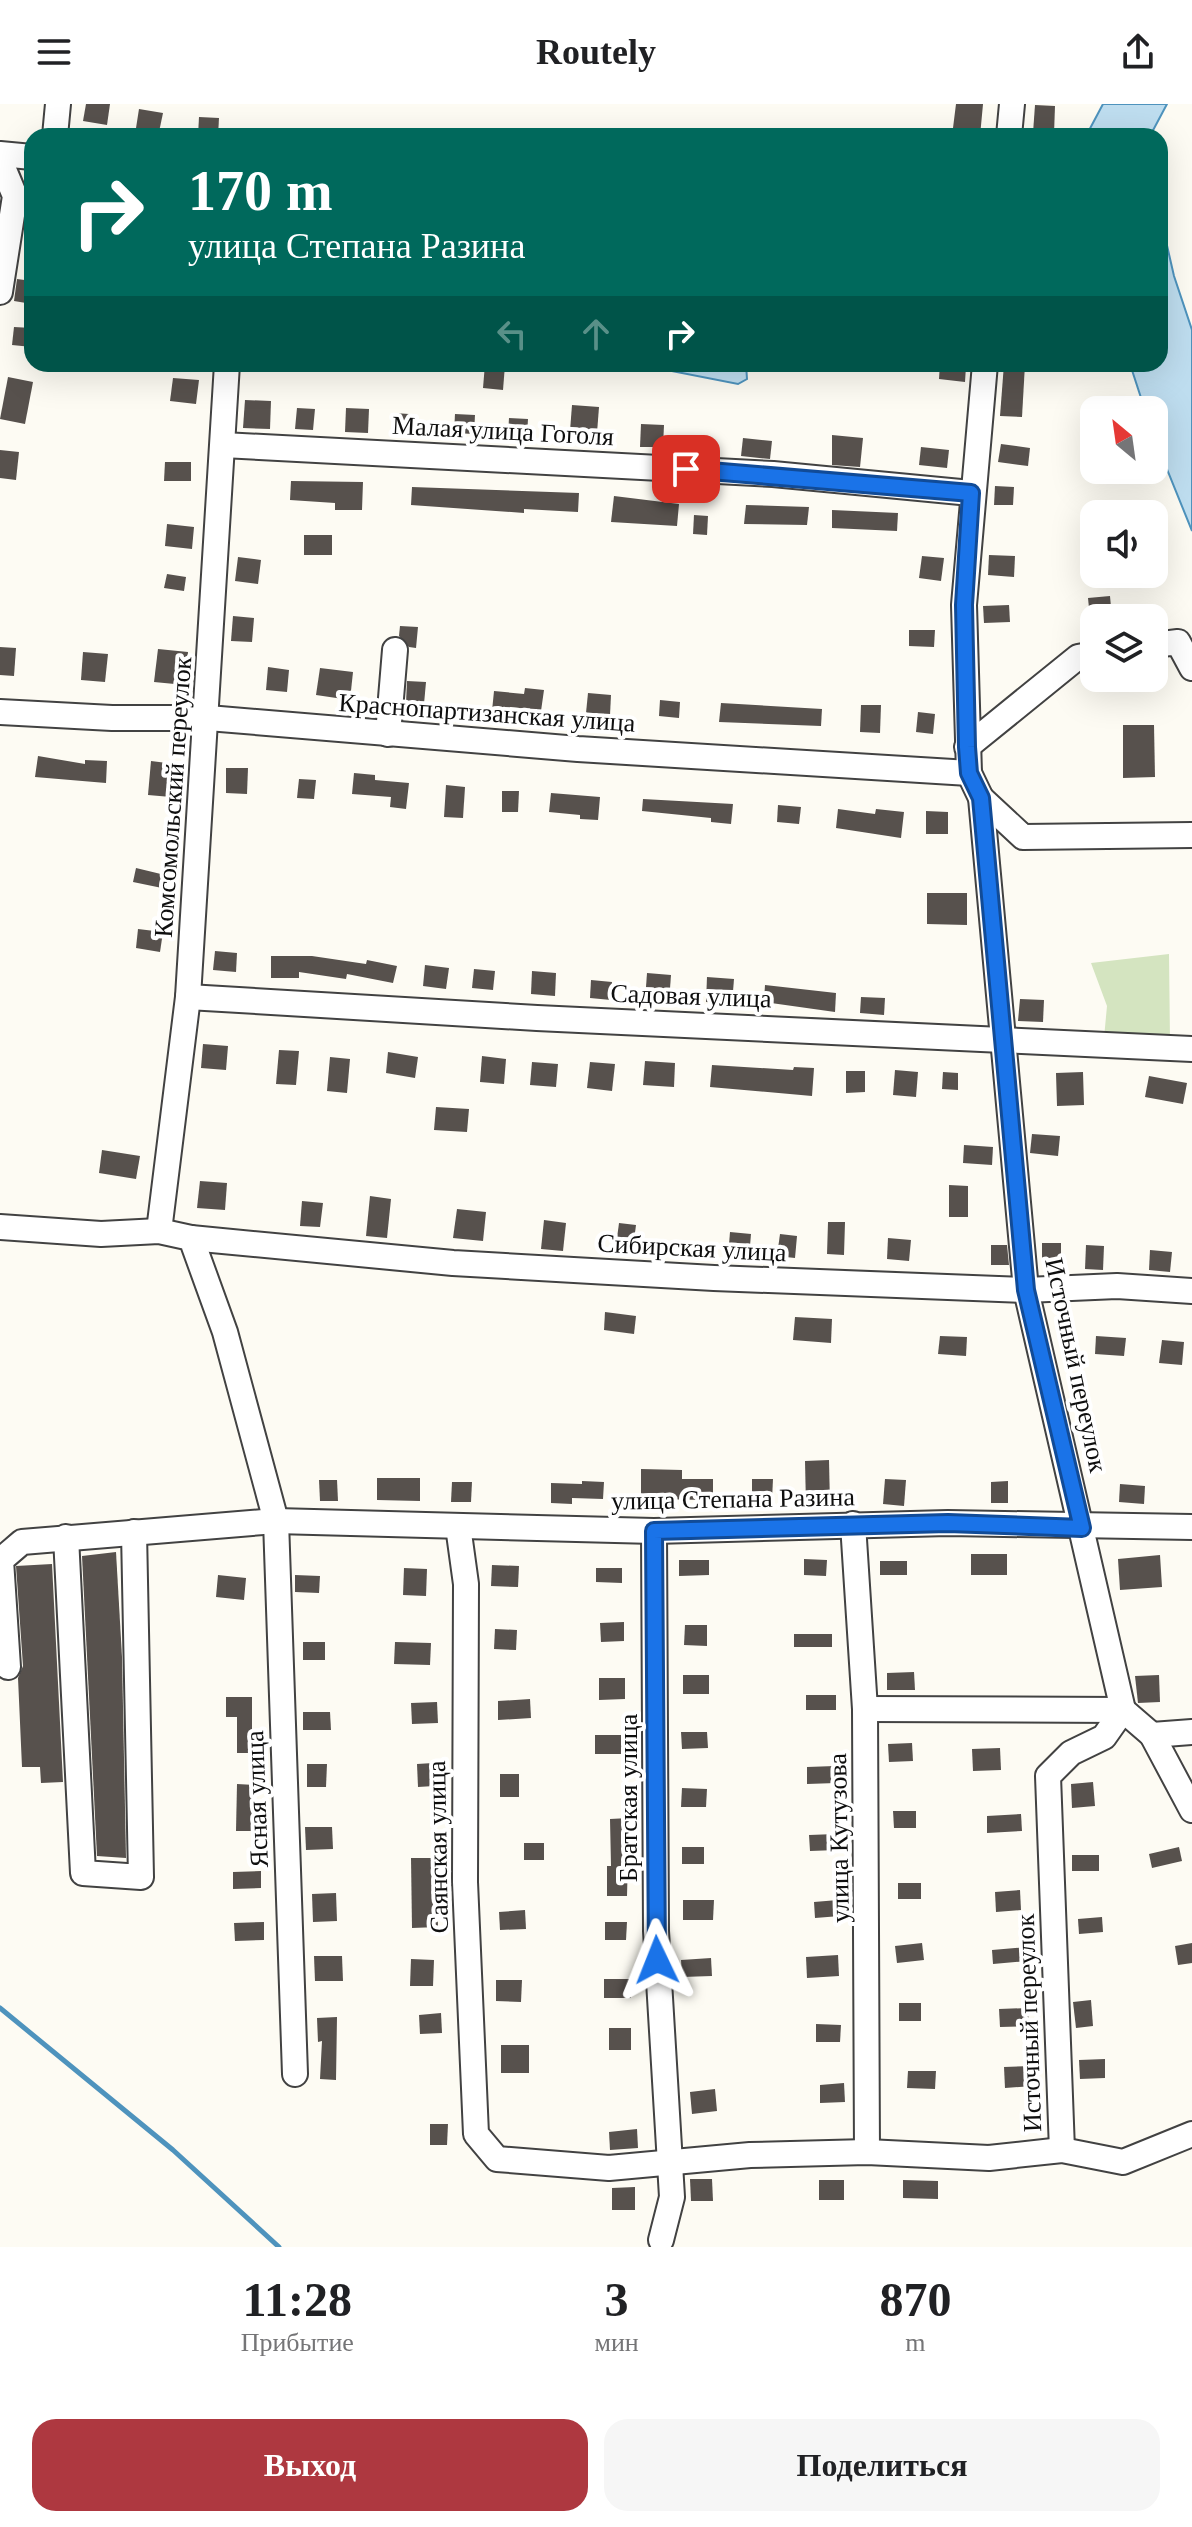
<!DOCTYPE html>
<html lang="ru">
<meta charset="utf-8">
<style>
body{margin:0;font-family:Georgia,serif;background:#f6f6f6;color:#202124;height:100vh;display:flex;flex-direction:column;font-size:30px;white-space:nowrap}
*{box-sizing:border-box;margin:0}
p{font-size:26px;color:#757577}
.icon{flex:none;width:44px;height:44px;fill:none;stroke:currentColor;stroke-width:2;stroke-linecap:round;stroke-linejoin:round}
.map{position:relative;height:2143px;overflow:hidden}
.details{display:flex;flex-direction:column;background:#fff;flex:1}
.details>*{flex:none}
.banner{position:absolute;left:24px;top:24px;width:1144px;height:244px;border-radius:24px;box-shadow:0 8px 32px #0002;background:#00695c;color:#fff;overflow:hidden}
.needle{width:52px;rotate:331deg}
.buttons{position:absolute;left:1080px;top:292px;display:grid;gap:16px}
.buttons a{display:grid;place-items:center;width:88px;height:88px;border-radius:16px;background:#fff;box-shadow:0 8px 32px #0002;font-size:40px}
.pin{position:absolute;display:grid;place-items:center;width:68px;height:68px;color:#fff;margin:-34px;border-radius:16px;box-shadow:0 4px 12px #0006}
.me{position:absolute;width:88px;margin:-44px;rotate:358deg;stroke-linejoin:round;filter:drop-shadow(0 0 6px #0008)}
.turn{display:flex;align-items:center;gap:28px;height:168px;padding:0 32px;font-size:36px}
.turn .icon{width:104px;height:104px;stroke-width:2.5}
.turn b{display:block;font-size:56px;line-height:68px}
.lanes{display:flex;align-items:center;height:76px;padding:0 32px;background:#0003;justify-content:center;gap:40px;direction:ltr}
.lanes .off{opacity:.35}
.eta{display:flex;justify-content:space-evenly;align-items:center;height:136px;text-align:center}
.eta b{font-size:48px;font-weight:800;line-height:56px}
.primary-button{display:flex;gap:16px;margin-top:auto;padding:16px 32px}
.primary-button a{flex:1;height:92px;border-radius:24px;background:#ae3840;color:#fff;font-size:32px;font-weight:800;line-height:92px;text-align:center}
.primary-button a+a{background:#f6f6f6;color:#202124}
header{display:flex;justify-content:space-between;align-items:center;height:104px;padding:0 32px;background:#fff;font-size:36px;font-weight:800}
.map>svg:first-child{display:block}
</style>
<header><svg class="icon" aria-label="menu" viewBox="0 0 24 24"><path d="M4 6h16M4 12h16M4 18h16"/></svg>Routely<svg class="icon" aria-label="share" viewBox="0 0 24 24"><path d="M12 15V3M7 8l5-5 5 5M5 13v7h14v-7"/></svg></header>
<div class="map">
<svg width="1192" height="2143" viewBox="0 0 1192 2143">
<rect width="100%" height="100%" fill="#fdfbf3"/>
<path fill="#d4e4c0" d="M1169,850L1170,937L1104,934L1107,902L1091,859Z"/>
<g fill="#beddef" stroke="#4e93bd" stroke-width="2">
<path d="M1103,0H1167L1150,32H1086Z"/>
<path d="M1160,111L1174,172L1192,226V427L1154,333V306H1145L1130,260H1160Z"/>
<path d="M636,260H746L747,275L738,280Z"/>
</g>
<g fill="none" stroke-linecap="round" stroke-linejoin="round">
<path stroke="#4e93bd" stroke-width="5" d="M0,1904L173,2046L279,2143"/>
</g>
<g fill="#57514d">
<path d="M86,0H110L107,21L83,17Z"/>
<path d="M956,0H983L980,32H952Z"/>
<path d="M1035,1L1055,2L1054,30L1033,29Z"/>
<path d="M139,5L163,9L159,28L136,24Z"/>
<path d="M199,13L219,14L218,32H198Z"/>
<path d="M17,175L32,177V200L14,197Z"/>
<path d="M14,223L32,224V243L12,241Z"/>
<path d="M485,260L505,261L503,286L483,284Z"/>
<path d="M940,260L966,262L965,278L939,275Z"/>
<path d="M1004,260H1025L1022,313L1000,312Z"/>
<path d="M8,273L33,278L25,320L0,315Z"/>
<path d="M173,274L199,276L196,300L170,297Z"/>
<path d="M245,296L271,297L270,325L243,324Z"/>
<path d="M572,301L599,303L597,329L570,327Z"/>
<path d="M297,304L315,305L313,326L295,325Z"/>
<path d="M346,304L369,305L368,329L345,328Z"/>
<path d="M394,309L409,310L407,329L392,327Z"/>
<path d="M455,310L475,311L474,330L454,329Z"/>
<path d="M509,314L528,315L527,333L508,332Z"/>
<path d="M641,320L664,321L663,343H640Z"/>
<path d="M832,331L863,334L860,363L832,361Z"/>
<path d="M743,334L772,337L770,355L741,352Z"/>
<path d="M1001,340L1030,344L1028,362L998,358Z"/>
<path d="M921,343L949,346L947,364L919,361Z"/>
<path d="M0,346L19,348L16,376L0,374Z"/>
<path d="M165,358H191V377H164Z"/>
<path d="M291,377L363,378L362,406H335V399L290,396Z"/>
<path d="M995,382L1014,383L1013,401H994Z"/>
<path d="M412,383L579,389L578,408L524,405V409L411,401Z"/>
<path d="M614,392L679,400L677,422L611,418Z"/>
<path d="M746,401L809,403L807,421L744,420Z"/>
<path d="M832,406L898,409L897,427L832,424Z"/>
<path d="M694,411L708,412L707,431L693,430Z"/>
<path d="M167,420L194,423L192,445L165,442Z"/>
<rect x="304" y="431" width="28" height="20"/>
<path d="M989,451L1015,452L1014,473L988,471Z"/>
<path d="M922,452L944,454L941,477L919,474Z"/>
<path d="M238,453L261,456L258,480L235,477Z"/>
<path d="M167,470L186,473L184,487L164,484Z"/>
<path d="M1110,492L1112,514H1090L1088,494Z"/>
<path d="M1009,501L1010,518L984,519L983,502Z"/>
<path d="M233,512L254,514L252,538L231,537Z"/>
<path d="M400,522L418,523L416,544L409,543L399,532Z"/>
<path d="M909,526H935L934,543L909,542Z"/>
<path d="M0,543L16,544L14,572L0,571Z"/>
<path d="M158,545L188,548L185,581L154,578Z"/>
<path d="M83,548L108,550L105,578L81,576Z"/>
<path d="M268,563L289,566L287,588L266,586Z"/>
<path d="M320,564L353,568L350,596L316,591Z"/>
<path d="M407,577L426,578L424,600L406,599Z"/>
<path d="M525,584L544,586L541,607L510,603L509,609L492,607L494,587L524,590Z"/>
<path d="M588,589L611,591L610,611L586,609Z"/>
<path d="M660,596L680,598L679,614L659,612Z"/>
<path d="M721,599L822,605L821,622L719,618Z"/>
<path d="M861,601H881L880,629L860,628Z"/>
<path d="M918,608L935,610L933,630L916,628Z"/>
<path d="M1123,621H1154L1155,673L1123,674Z"/>
<path d="M38,652L85,660V656L107,657L106,679L35,673Z"/>
<path d="M151,657L175,660L171,693L148,691Z"/>
<path d="M226,664H248L247,690L226,689Z"/>
<path d="M354,669L375,671V676L409,679L406,705L390,703L391,693L352,690Z"/>
<path d="M299,675L316,676L314,695L297,694Z"/>
<path d="M446,681L465,683L463,714L444,713Z"/>
<path d="M502,687H519L518,708H502Z"/>
<path d="M551,689L600,693L598,716L580,715V711L549,708Z"/>
<path d="M643,695L733,700L731,720L711,718V714L642,707Z"/>
<path d="M778,701L801,703L799,720L777,718Z"/>
<path d="M838,705L875,710L876,705L904,708L901,734L836,724Z"/>
<path d="M926,707L948,708V730H926Z"/>
<path d="M136,764L165,771L162,784L133,778Z"/>
<path d="M927,789H967V821L927,820Z"/>
<path d="M138,825L163,828L160,848L136,844Z"/>
<path d="M215,847L237,849L236,868L213,866Z"/>
<path d="M271,852H312L366,860L367,856L397,862L393,879L347,870L346,875L299,868V874H271Z"/>
<path d="M425,861L449,864L446,885L423,882Z"/>
<path d="M474,865L495,867L493,886L472,884Z"/>
<path d="M532,867L556,869L555,892L531,890Z"/>
<path d="M647,869L671,871L669,898L645,897Z"/>
<path d="M707,873L734,875L732,900L706,898Z"/>
<path d="M591,876L612,878L611,896L590,894Z"/>
<path d="M765,881L836,889L835,908L764,898Z"/>
<path d="M861,893L885,894L884,911L860,909Z"/>
<path d="M1020,895L1044,896L1043,918L1018,917Z"/>
<path d="M203,940L228,942L226,966L201,964Z"/>
<path d="M279,946L299,947L296,981L276,980Z"/>
<path d="M388,948L418,953L415,974L386,969Z"/>
<path d="M482,952L506,955L504,980L480,978Z"/>
<path d="M330,953L350,955L347,989L327,987Z"/>
<path d="M645,957L675,959L674,983L643,981Z"/>
<path d="M532,958L558,960L556,983L530,981Z"/>
<path d="M590,958L615,960L612,987L587,984Z"/>
<path d="M712,961L793,966L794,963L814,964L812,992L710,983Z"/>
<path d="M895,966L918,968L916,993L893,991Z"/>
<path d="M846,967H865V988L846,989Z"/>
<path d="M943,968L958,969V986L942,985Z"/>
<path d="M1083,968L1084,1001L1057,1002L1056,969Z"/>
<path d="M1149,972L1187,979L1183,1000L1145,993Z"/>
<path d="M436,1003L469,1005L467,1028L434,1026Z"/>
<path d="M1032,1030L1060,1032L1058,1052L1030,1049Z"/>
<path d="M964,1041L993,1043L992,1061L963,1059Z"/>
<path d="M102,1046L140,1052L136,1075L99,1069Z"/>
<path d="M200,1077L227,1079L225,1106L197,1104Z"/>
<path d="M949,1081L968,1082V1113H949Z"/>
<path d="M370,1092L391,1095L387,1134L366,1132Z"/>
<path d="M302,1097L323,1099L320,1123L300,1122Z"/>
<path d="M457,1105L486,1108L483,1137L453,1134Z"/>
<path d="M544,1116L566,1119L563,1147L541,1145Z"/>
<path d="M828,1118H845L844,1151L827,1150Z"/>
<path d="M619,1119L636,1121L633,1144L616,1142Z"/>
<path d="M730,1128L751,1130L749,1154L728,1153Z"/>
<path d="M780,1130L797,1132L795,1154L777,1152Z"/>
<path d="M888,1134L911,1136L909,1157L887,1155Z"/>
<rect x="1042" y="1139" width="19" height="21"/>
<path d="M991,1141H1007L1009,1161H991Z"/>
<path d="M1086,1141L1104,1142L1103,1166L1085,1165Z"/>
<path d="M1150,1146L1172,1148L1170,1168L1149,1166Z"/>
<path d="M605,1208L636,1212L634,1230L604,1226Z"/>
<path d="M795,1213L832,1215L831,1239L793,1236Z"/>
<path d="M940,1232L967,1233L966,1252L938,1250Z"/>
<path d="M1096,1232L1126,1234L1124,1252L1095,1250Z"/>
<path d="M1162,1236L1184,1238L1182,1261L1159,1259Z"/>
<path d="M829,1356L830,1401L806,1402L805,1357Z"/>
<path d="M641,1365L682,1366V1375H713V1396L641,1395Z"/>
<path d="M377,1374H420V1397L377,1396Z"/>
<path d="M752,1375H773L772,1396L752,1395Z"/>
<path d="M885,1375L906,1376L904,1402L883,1400Z"/>
<path d="M319,1376H337L338,1397H320Z"/>
<path d="M582,1377L604,1378L603,1395L572,1394V1400L551,1399V1379L582,1380Z"/>
<path d="M1008,1377V1399H991V1378Z"/>
<path d="M452,1378H472L471,1398H451Z"/>
<path d="M1120,1380L1145,1382L1144,1400L1119,1398Z"/>
<path d="M116,1448L122,1553L126,1754L97,1752L82,1452Z"/>
<rect x="971" y="1450" width="36" height="21"/>
<path d="M1160,1451L1162,1483L1120,1486L1118,1455Z"/>
<path d="M804,1455L827,1456L826,1472L804,1471Z"/>
<path d="M679,1456H709V1471L679,1472Z"/>
<rect x="880" y="1457" width="27" height="14"/>
<path d="M52,1460L63,1678L41,1679L40,1663H22L18,1574L23,1562L16,1462Z"/>
<path d="M492,1461L519,1462L518,1483L491,1482Z"/>
<path d="M404,1464L427,1465L426,1492L403,1491Z"/>
<path d="M596,1464H622V1479L596,1478Z"/>
<path d="M218,1471L246,1474L244,1496L216,1493Z"/>
<path d="M295,1471L320,1472L319,1489L295,1488Z"/>
<path d="M624,1518V1537L601,1538L600,1519Z"/>
<path d="M685,1521H707V1542L684,1541Z"/>
<path d="M495,1525L517,1526L516,1546L494,1545Z"/>
<rect x="794" y="1530" width="38" height="13"/>
<rect x="303" y="1538" width="22" height="18"/>
<path d="M395,1538L431,1539L430,1561L394,1560Z"/>
<path d="M914,1568L915,1586H887V1569Z"/>
<rect x="683" y="1571" width="26" height="19"/>
<path d="M1159,1571L1160,1598L1138,1599L1135,1572Z"/>
<path d="M599,1574H625V1595L599,1596Z"/>
<rect x="806" y="1591" width="30" height="15"/>
<path d="M226,1593H252V1633H256V1649H237V1613H226Z"/>
<path d="M530,1595L531,1614L498,1616V1597Z"/>
<path d="M437,1598L438,1619L412,1620L411,1599Z"/>
<path d="M303,1608H330L331,1626H303Z"/>
<path d="M681,1628H707L708,1644L682,1645Z"/>
<rect x="595" y="1631" width="31" height="19"/>
<path d="M912,1639L913,1657L889,1658L888,1640Z"/>
<path d="M1000,1644L1001,1666L973,1667L972,1645Z"/>
<path d="M433,1659L434,1682L418,1683L417,1660Z"/>
<path d="M307,1660H327L326,1683H307Z"/>
<path d="M835,1662L836,1679L807,1680V1663Z"/>
<rect x="500" y="1670" width="19" height="23"/>
<path d="M1093,1678L1095,1702L1072,1704L1071,1680Z"/>
<path d="M237,1680L255,1681V1727H236Z"/>
<path d="M682,1684L707,1685L706,1703H681Z"/>
<path d="M893,1707H916V1724H894Z"/>
<path d="M1021,1710L1022,1727L987,1729V1712Z"/>
<path d="M629,1714L627,1792H607V1762H611L610,1715Z"/>
<path d="M305,1723H332L333,1745L306,1746Z"/>
<path d="M836,1730L837,1746L810,1747L809,1731Z"/>
<rect x="524" y="1739" width="20" height="17"/>
<rect x="682" y="1743" width="22" height="17"/>
<path d="M1179,1743L1182,1757L1152,1764L1149,1750Z"/>
<rect x="1072" y="1751" width="27" height="16"/>
<path d="M411,1754H436L438,1823L412,1824Z"/>
<path d="M261,1767V1784L233,1785V1768Z"/>
<rect x="898" y="1779" width="23" height="16"/>
<path d="M1020,1786L1021,1806L996,1808L995,1788Z"/>
<path d="M336,1789L337,1817L313,1818L312,1790Z"/>
<path d="M683,1796H714L713,1816H683Z"/>
<path d="M838,1796L840,1812L815,1814L814,1798Z"/>
<path d="M525,1806L526,1825L500,1826L499,1808Z"/>
<path d="M1102,1813L1103,1828L1079,1830L1078,1815Z"/>
<path d="M264,1818V1836L235,1837L234,1819Z"/>
<path d="M605,1818H627L626,1836H605Z"/>
<path d="M922,1839L924,1856L897,1859L895,1842Z"/>
<path d="M1192,1839V1859L1178,1861L1175,1842Z"/>
<path d="M1027,1843L1028,1857L993,1860L992,1846Z"/>
<path d="M838,1851L839,1872L807,1874L806,1853Z"/>
<path d="M314,1852H342L343,1877H315Z"/>
<path d="M711,1854L712,1872L682,1873L681,1856Z"/>
<path d="M411,1855L434,1856L433,1882H410Z"/>
<rect x="604" y="1875" width="27" height="19"/>
<path d="M496,1876H522L521,1898L496,1897Z"/>
<path d="M1091,1896L1093,1922L1076,1924L1073,1898Z"/>
<rect x="899" y="1899" width="22" height="18"/>
<path d="M1028,1904L1029,1922L1000,1923L999,1905Z"/>
<path d="M441,1909L442,1929L420,1930L419,1911Z"/>
<path d="M337,1913L336,1976L320,1975L322,1937L318,1938L317,1914Z"/>
<path d="M816,1920L841,1921L840,1938H816Z"/>
<rect x="609" y="1924" width="22" height="22"/>
<rect x="501" y="1941" width="28" height="28"/>
<path d="M1105,1955V1974L1080,1975L1079,1956Z"/>
<path d="M1032,1962L1033,1982L1005,1984L1004,1963Z"/>
<path d="M908,1967H936L935,1985L907,1984Z"/>
<path d="M844,1979L845,1998L820,1999V1981Z"/>
<path d="M715,1985L717,2007L692,2010L690,1988Z"/>
<path d="M430,2020H448L447,2041H430Z"/>
<path d="M637,2025L638,2044L610,2046L609,2028Z"/>
<path d="M690,2075H712L713,2097H691Z"/>
<rect x="819" y="2076" width="25" height="20"/>
<path d="M903,2076L938,2077V2095L903,2094Z"/>
<path d="M635,2083V2106H612V2084Z"/>
</g>
<g fill="none" stroke-linecap="round" stroke-linejoin="round">
<g stroke="#424242" stroke-width="28">
<g id="minor">
<path d="M55,32L58,0"/>
<path d="M1009,32L1012,0"/>
<path d="M0,50L32,53"/>
<path d="M0,56L15,92L0,188"/>
<path d="M985,260L964,501L969,669L981,694L1026,1186L1123,1606L1104,1633L1071,1649L1048,1672L1062,2046"/>
<path d="M223,341L773,370L971,389"/>
<path d="M1154,541L1178,538L1192,564"/>
<path d="M0,608L112,614H208L578,645L969,669"/>
<path d="M388,630L395,546"/>
<path d="M967,643L1078,553L1094,550"/>
<path d="M981,694L1023,733L1192,731"/>
<path d="M188,893L537,914L1192,945"/>
<path d="M0,1123L101,1130L159,1127L191,1134L225,1228L276,1417L295,1970"/>
<path d="M159,1127L188,893L227,260"/>
<path d="M191,1134L453,1159L714,1174L1026,1186L1117,1182L1192,1187"/>
<path d="M853,1420L865,1605L867,2048"/>
<path d="M458,1422L466,1480L465,1778L476,2030L497,2055L609,2064L750,2051L867,2048L989,2054L1062,2046L1123,2058L1192,2030"/>
<path d="M654,1427L656,1827L672,2093L661,2136"/>
<path d="M66,1433L83,1769L141,1773L134,1428"/>
<path d="M8,1563L1,1456L22,1438L276,1417L654,1427L948,1419L1192,1423"/>
<path d="M865,1605L1123,1606"/>
<path d="M1123,1606L1152,1631L1192,1706"/>
<path d="M1152,1631L1192,1628"/>
</g>
</g>
<use href="#minor" stroke="#fff" stroke-width="24"/>
</g>
<g fill="none" stroke-linecap="round" stroke-linejoin="round">
<g stroke="#114b97" stroke-width="20">
<path id="route" d="M657,1856L654,1427L948,1419L1082,1424L1026,1186L981,694L969,669L967,643L964,501L971,389L686,365"/>
</g>
<use href="#route" stroke="#1a73e8" stroke-width="14"/>
</g>
<g text-anchor="middle" dominant-baseline="central" stroke-width="8" stroke-linejoin="round" paint-order="stroke">
<g font-size="26" fill="#0f0f0f" stroke="#fff">
<text transform="translate(503 327) rotate(3)">Малая улица Гоголя</text>
<text transform="translate(487 609) rotate(4)">Краснопартизанская улица</text>
<text transform="translate(173 693) rotate(-86)">Комсомольский переулок</text>
<text transform="translate(691 892) rotate(2)">Садовая улица</text>
<text transform="translate(692 1144) rotate(3)">Сибирская улица</text>
<text transform="translate(1076 1261) rotate(78)">Источный переулок</text>
<text transform="translate(733 1395) rotate(-1)">улица Степана Разина</text>
<text transform="translate(628 1694) rotate(-90)">Братская улица</text>
<text transform="translate(257 1695) rotate(-92)">Ясная улица</text>
<text transform="translate(839 1734) rotate(-91)">улица Кутузова</text>
<text transform="translate(438 1743) rotate(-91)">Саянская улица</text>
<text transform="translate(1029 1919) rotate(-92)">Источный переулок</text>
</g>
</g>
</svg>
<div class="buttons">
<a><svg class="needle" viewBox="-14 -14 28 28"><path d="M0-13l5 13h-10z" fill="#e53935"/><path d="M0 13l5-13h-10z" fill="#757577"/></svg></a>
<a><svg class="icon" aria-label="sound" viewBox="0 0 24 24"><path d="M4 9h4l5-4v14l-5-4H4zM17 9q2 3 0 6"/></svg></a>
<a><svg class="icon" aria-label="layers" viewBox="0 0 24 24"><path d="M12 4l9 5-9 5-9-5zM3 14l9 5 9-5"/></svg></a>
</div>
<div class="pin" style="left:686px;top:365px;background:#d93025"><svg class="icon" aria-label="arrive" viewBox="0 0 24 24"><path d="M6 21V4h12l-3 4 3 4H6"/></svg></div>
<svg class="me" style="left:657px;top:1856px" viewBox="-20 -20 40 40"><path d="M0-17L14 15 0 8-14 15z" fill="#1a73e8" stroke="#fff" stroke-width="4"/></svg>
<div class="banner">
<div class="turn"><svg class="icon" aria-label="right" viewBox="0 0 24 24"><path d="M7 20v-9h11M14 6l5 5-5 5"/></svg><div><b>170 m</b>улица Степана Разина</div></div>
<div class="lanes"><svg class="icon off" aria-label="left" viewBox="0 0 24 24"><path d="M17 20v-9H6M10 6l-5 5 5 5"/></svg><svg class="icon off" aria-label="ahead" viewBox="0 0 24 24"><path d="M12 20V5M6 11l6-6 6 6"/></svg><svg class="icon" aria-label="right" viewBox="0 0 24 24"><path d="M7 20v-9h11M14 6l5 5-5 5"/></svg></div>
</div>
</div>
<section class="details">
<div class="eta">
<div><b>11:28</b><p>Прибытие</p></div>
<div><b>3</b><p>мин</p></div>
<div><b>870</b><p>m</p></div>
</div>
<div class="primary-button"><a>Выход</a><a>Поделиться</a></div>
</section>
